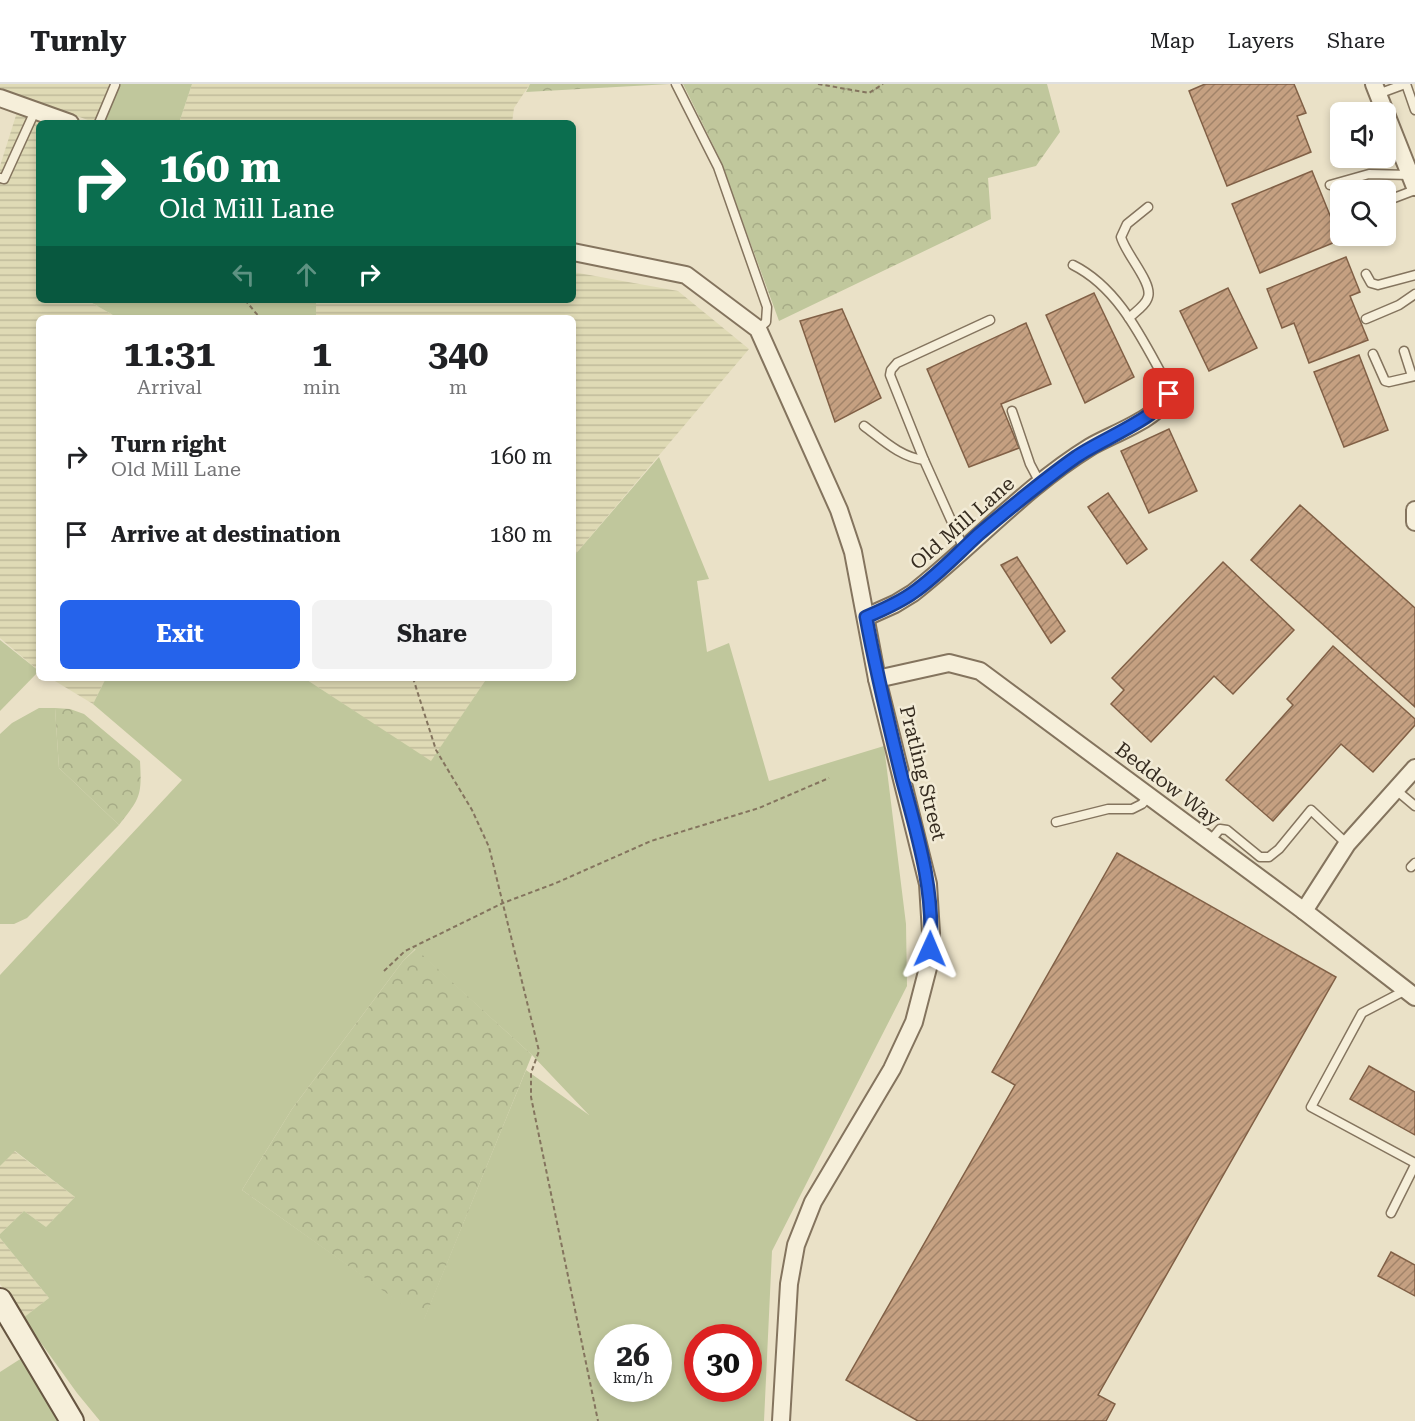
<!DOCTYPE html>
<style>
body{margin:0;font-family:"Roboto Serif",serif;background:#f2f2f2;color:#202124;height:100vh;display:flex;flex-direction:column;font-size:22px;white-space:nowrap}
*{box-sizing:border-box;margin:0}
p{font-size:20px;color:#757577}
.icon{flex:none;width:33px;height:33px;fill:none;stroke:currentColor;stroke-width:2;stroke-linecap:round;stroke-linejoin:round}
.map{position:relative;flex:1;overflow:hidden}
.side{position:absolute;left:36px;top:231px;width:540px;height:366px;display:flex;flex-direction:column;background:#fff;border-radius:9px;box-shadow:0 3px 9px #0003}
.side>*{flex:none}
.hud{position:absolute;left:36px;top:36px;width:540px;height:183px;border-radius:9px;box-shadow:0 3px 9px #0003;background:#0b6e4f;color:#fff;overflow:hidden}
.buttons{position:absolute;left:1330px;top:18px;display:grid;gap:12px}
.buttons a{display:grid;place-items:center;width:66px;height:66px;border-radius:9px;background:#fff;box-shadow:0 3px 9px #0003;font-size:30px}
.speed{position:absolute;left:594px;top:1240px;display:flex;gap:12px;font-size:30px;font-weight:700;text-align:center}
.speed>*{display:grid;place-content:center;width:78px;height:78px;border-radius:50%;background:#fff;box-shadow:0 3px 9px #0003;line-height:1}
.speed small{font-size:15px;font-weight:400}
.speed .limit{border:9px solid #d22;background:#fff;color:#111}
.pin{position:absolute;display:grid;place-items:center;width:51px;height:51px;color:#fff;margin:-26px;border-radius:12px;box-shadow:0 3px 9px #0006}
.me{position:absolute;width:66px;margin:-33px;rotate:1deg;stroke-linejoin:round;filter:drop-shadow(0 0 4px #0008)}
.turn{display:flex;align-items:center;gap:21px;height:126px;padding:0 24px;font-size:27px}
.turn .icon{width:78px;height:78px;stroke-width:2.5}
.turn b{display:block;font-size:42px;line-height:51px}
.lanes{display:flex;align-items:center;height:57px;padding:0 24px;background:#0003;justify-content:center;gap:30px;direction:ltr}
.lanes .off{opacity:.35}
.eta{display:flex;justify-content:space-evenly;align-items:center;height:102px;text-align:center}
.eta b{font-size:36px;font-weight:700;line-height:42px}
.action{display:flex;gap:12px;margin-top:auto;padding:12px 24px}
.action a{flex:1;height:69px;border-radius:9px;background:#2563eb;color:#fff;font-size:24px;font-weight:700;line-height:69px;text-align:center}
.action a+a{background:#f2f2f2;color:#202124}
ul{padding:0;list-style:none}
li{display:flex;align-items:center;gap:18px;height:78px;padding:0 24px}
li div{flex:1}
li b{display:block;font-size:22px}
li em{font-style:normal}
header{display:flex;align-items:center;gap:36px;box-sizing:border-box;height:84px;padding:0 30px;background:#fff;border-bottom:2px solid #e0e0e0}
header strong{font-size:28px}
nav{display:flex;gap:33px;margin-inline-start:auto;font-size:21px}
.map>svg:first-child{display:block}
</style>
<header>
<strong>Turnly</strong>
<nav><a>Map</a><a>Layers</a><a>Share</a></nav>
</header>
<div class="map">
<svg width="1415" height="1337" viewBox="0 0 1415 1337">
<defs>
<pattern id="farmland-rules" width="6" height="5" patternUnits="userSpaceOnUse" patternTransform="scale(1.5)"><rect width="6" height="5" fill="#dfdab5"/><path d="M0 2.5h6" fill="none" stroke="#c0bb9b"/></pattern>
<pattern id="forest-crowns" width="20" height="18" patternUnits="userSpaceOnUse" patternTransform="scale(1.5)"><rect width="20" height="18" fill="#c0c79c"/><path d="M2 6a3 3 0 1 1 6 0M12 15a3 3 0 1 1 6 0" fill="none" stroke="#a6ab86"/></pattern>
<pattern id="building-hatch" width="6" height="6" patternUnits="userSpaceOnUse" patternTransform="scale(1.5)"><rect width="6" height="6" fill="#c5a081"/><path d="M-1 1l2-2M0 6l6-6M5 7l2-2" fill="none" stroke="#a18369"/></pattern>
</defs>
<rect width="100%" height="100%" fill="#eae1c7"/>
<g fill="url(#farmland-rules)">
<path d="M0,0H110L96,39L0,4Z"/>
<path d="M192,0H530L514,24L512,39H179Z"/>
<path d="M18,25L53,39H39V216H87L118,234H39V587L0,554V82Z"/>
<path d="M573,188L678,207L749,265L573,473V234H316V216H573Z"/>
<path d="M50,594H106L93,620Z"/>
<path d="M304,594H487L431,678Z"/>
<path d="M14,1067L75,1113L46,1143L24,1127L0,1150V1082Z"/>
<path d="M0,1154L49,1214L23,1234L0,1200Z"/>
</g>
<g fill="#c0c79c" fill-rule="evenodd">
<path d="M110,0H192L179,39H97Z"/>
<path d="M87,216H316V234H118Z"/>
<path d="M659,373L709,495L697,497L707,568L729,559L769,697L884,662L906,840L907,902L772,1167L764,1337H100L77,1309L23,1234L49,1214L0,1154V1150L24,1127L46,1143L75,1113L15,1067L0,1082V891L182,696L93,620L106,594H304L431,677L487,594H573V473ZM415,865L532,971L589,1031L526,986L424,1235L242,1106L292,1025L403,877ZM608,1254H658V1305H608ZM698,1254H748V1305H698Z"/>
<path d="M0,556L39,587L0,627Z"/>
<path d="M39,624H55L59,684L119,741L27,834L14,840H0V650L12,639Z"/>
<path d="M25,1272L64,1337H0V1288Z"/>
</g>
<g fill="url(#forest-crowns)">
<path d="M530,0H670L526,8Z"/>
<path d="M683,0H1047L1060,48L1036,82L988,94L991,135L779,237L719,73Z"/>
<path d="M55,624L70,625L84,630L140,677C142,713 140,714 119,741L59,684Z"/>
<path d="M416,865L532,971L424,1236L242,1106L292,1025L403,877Z"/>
</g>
<g fill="url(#building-hatch)" stroke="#816046" stroke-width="1.5">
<path d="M1205,0H1294L1306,29L1297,32L1311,68L1227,102L1189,7Z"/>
<path d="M1312,87L1340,156L1260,189L1232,120Z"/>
<path d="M1346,173L1360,208L1350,212L1368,256L1309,279L1294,239L1282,244L1267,205Z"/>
<path d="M1228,204L1257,264L1209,287L1180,227Z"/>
<path d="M1094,209L1134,293L1085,319L1046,231Z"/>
<path d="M842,225L881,314L835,338L800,237Z"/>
<path d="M1026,239L1051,300L1001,320L1019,364L969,383L927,285Z"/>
<path d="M1359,271L1388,346L1344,363L1314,288Z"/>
<path d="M1169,345L1197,407L1149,429L1121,367Z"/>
<path d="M1108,409L1147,465L1127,480L1088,423Z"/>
<path d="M1300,421L1415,524V623L1251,476Z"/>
<path d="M1017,473L1065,547L1051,559L1001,481Z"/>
<path d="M1223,478L1294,546L1233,610L1214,592L1151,658L1111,620L1124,606L1112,594Z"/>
<path d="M1333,562L1415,635V641L1373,688L1341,660L1273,737L1226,696L1293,621L1287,615Z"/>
<path d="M1117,769L1336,893L1098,1311L1115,1320L1106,1337H918L846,1296L1015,1001L992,988Z"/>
<path d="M1369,982L1415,1008V1051L1350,1015Z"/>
<path d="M1391,1168L1415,1181V1212L1378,1192Z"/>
</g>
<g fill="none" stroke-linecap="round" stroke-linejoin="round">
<g stroke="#84745e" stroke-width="11">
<g id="lane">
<path d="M676,0L718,83L767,223L766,238L758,245"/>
<path d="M1406,0L1415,26"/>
<path d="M1378,10L1405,0"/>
<path d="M99,39L115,1"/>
<path d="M0,94L4,95L35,27"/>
<path d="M1330,101L1369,90L1410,91"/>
<path d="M1386,117L1415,106"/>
<path d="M1073,181C1119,204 1142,255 1166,298L1169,310"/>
<path d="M1366,190L1371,199L1378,201L1415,191"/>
<path d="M1129,234C1135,228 1146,221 1148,213C1153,199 1125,169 1121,153L1127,140L1148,123"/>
<path d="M1366,235L1399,221L1415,210"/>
<path d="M1404,267L1412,292"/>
<path d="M1373,270L1385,297L1389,298L1415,292"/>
<path d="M1012,327L1030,380L1040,399"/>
<path d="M864,342C883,356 900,373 924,376L964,465"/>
<path d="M924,376L890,291L891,286L897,279L990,236"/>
<path d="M1396,706L1415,722"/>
<path d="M1056,738L1108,725H1132L1142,720L1149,712"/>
<path d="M1210,757L1220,745L1227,746L1260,773H1269L1279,765L1311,726L1347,760"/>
<path d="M1411,783L1415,779"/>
<path d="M1406,906L1362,929L1311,1023L1415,1079"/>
<path d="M1391,1129L1415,1081"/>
</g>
</g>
<g stroke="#84745e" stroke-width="20">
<g id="street">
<path d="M1374,0L1385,28"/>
<path d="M0,14L70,39"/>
<path d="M1386,30L1415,103"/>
<path d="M573,168L686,191L758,245L839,426L853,468L877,595L928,800L931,849L929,880L914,938L892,985L813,1118L796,1161L789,1200L781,1337"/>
<path d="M1415,426V438"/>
<path d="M866,533L895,520L913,509C973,462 1025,403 1090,363C1112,350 1160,334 1169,310"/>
<path d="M877,595L949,579L980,587L1304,827L1415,913"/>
<path d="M1304,827L1347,760L1415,684"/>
</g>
</g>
<g stroke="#665541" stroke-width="26">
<path id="secondary" d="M0,1216L72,1337"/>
</g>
<g stroke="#84745e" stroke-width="2" stroke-dasharray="4.5 3" stroke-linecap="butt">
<path d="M818,0L869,9L883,0"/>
<path d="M245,216L260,234"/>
<path d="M413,594L436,666L472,726L489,763L539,967L531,989V1013L598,1337"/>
<path d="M384,887L405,867L503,819L556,799L651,757L759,724L829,694"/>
</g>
<use href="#lane" stroke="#f6efda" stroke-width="8"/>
<use href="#street" stroke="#f6efda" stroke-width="16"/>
<use href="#secondary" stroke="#f6efda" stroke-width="22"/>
</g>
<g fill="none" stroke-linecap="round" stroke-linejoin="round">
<g stroke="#184099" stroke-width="15">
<path id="route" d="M930,865C935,806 917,750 902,694C889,641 876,588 866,533C882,526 899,519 914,508C938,491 957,470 979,450C1011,423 1042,397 1076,373C1098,357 1160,333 1169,310"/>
</g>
<use href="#route" stroke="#2563eb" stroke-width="10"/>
</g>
<g text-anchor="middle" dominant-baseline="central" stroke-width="5" stroke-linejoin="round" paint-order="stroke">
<g font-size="20" fill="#362c20" stroke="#f2ebd6">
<text transform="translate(962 439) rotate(-41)">Old Mill Lane</text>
<text transform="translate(923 689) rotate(76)">Pratling Street</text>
<text transform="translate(1168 700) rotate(37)">Beddow Way</text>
</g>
</g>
</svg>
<div class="buttons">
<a><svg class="icon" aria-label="sound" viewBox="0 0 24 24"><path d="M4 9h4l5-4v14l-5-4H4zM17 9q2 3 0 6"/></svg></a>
<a><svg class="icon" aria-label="search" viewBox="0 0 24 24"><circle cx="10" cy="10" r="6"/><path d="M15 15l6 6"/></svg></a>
</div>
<div class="speed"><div>26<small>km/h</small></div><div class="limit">30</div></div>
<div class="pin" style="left:1169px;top:310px;background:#d93025"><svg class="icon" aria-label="arrive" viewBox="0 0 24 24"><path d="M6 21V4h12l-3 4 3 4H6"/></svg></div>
<svg class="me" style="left:930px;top:865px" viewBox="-20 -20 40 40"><path d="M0-17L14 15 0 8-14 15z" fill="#2563eb" stroke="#fff" stroke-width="4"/></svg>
<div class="hud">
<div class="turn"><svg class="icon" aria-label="right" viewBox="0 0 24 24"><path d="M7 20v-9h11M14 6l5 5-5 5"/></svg><div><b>160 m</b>Old Mill Lane</div></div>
<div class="lanes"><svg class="icon off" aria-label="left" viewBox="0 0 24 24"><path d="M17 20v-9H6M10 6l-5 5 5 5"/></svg><svg class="icon off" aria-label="ahead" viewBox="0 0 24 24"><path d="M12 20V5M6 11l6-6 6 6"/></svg><svg class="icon" aria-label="right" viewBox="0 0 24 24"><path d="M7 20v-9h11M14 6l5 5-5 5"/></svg></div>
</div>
<section class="side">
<div class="eta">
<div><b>11:31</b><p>Arrival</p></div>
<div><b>1</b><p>min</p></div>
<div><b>340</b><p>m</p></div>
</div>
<ul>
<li><svg class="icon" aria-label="right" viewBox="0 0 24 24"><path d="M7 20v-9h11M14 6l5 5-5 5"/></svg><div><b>Turn right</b><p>Old Mill Lane</p></div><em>160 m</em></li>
<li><svg class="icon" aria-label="arrive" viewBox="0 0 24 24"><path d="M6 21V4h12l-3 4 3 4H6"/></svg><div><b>Arrive at destination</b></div><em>180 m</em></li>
</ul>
<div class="action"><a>Exit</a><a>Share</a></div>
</section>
</div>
